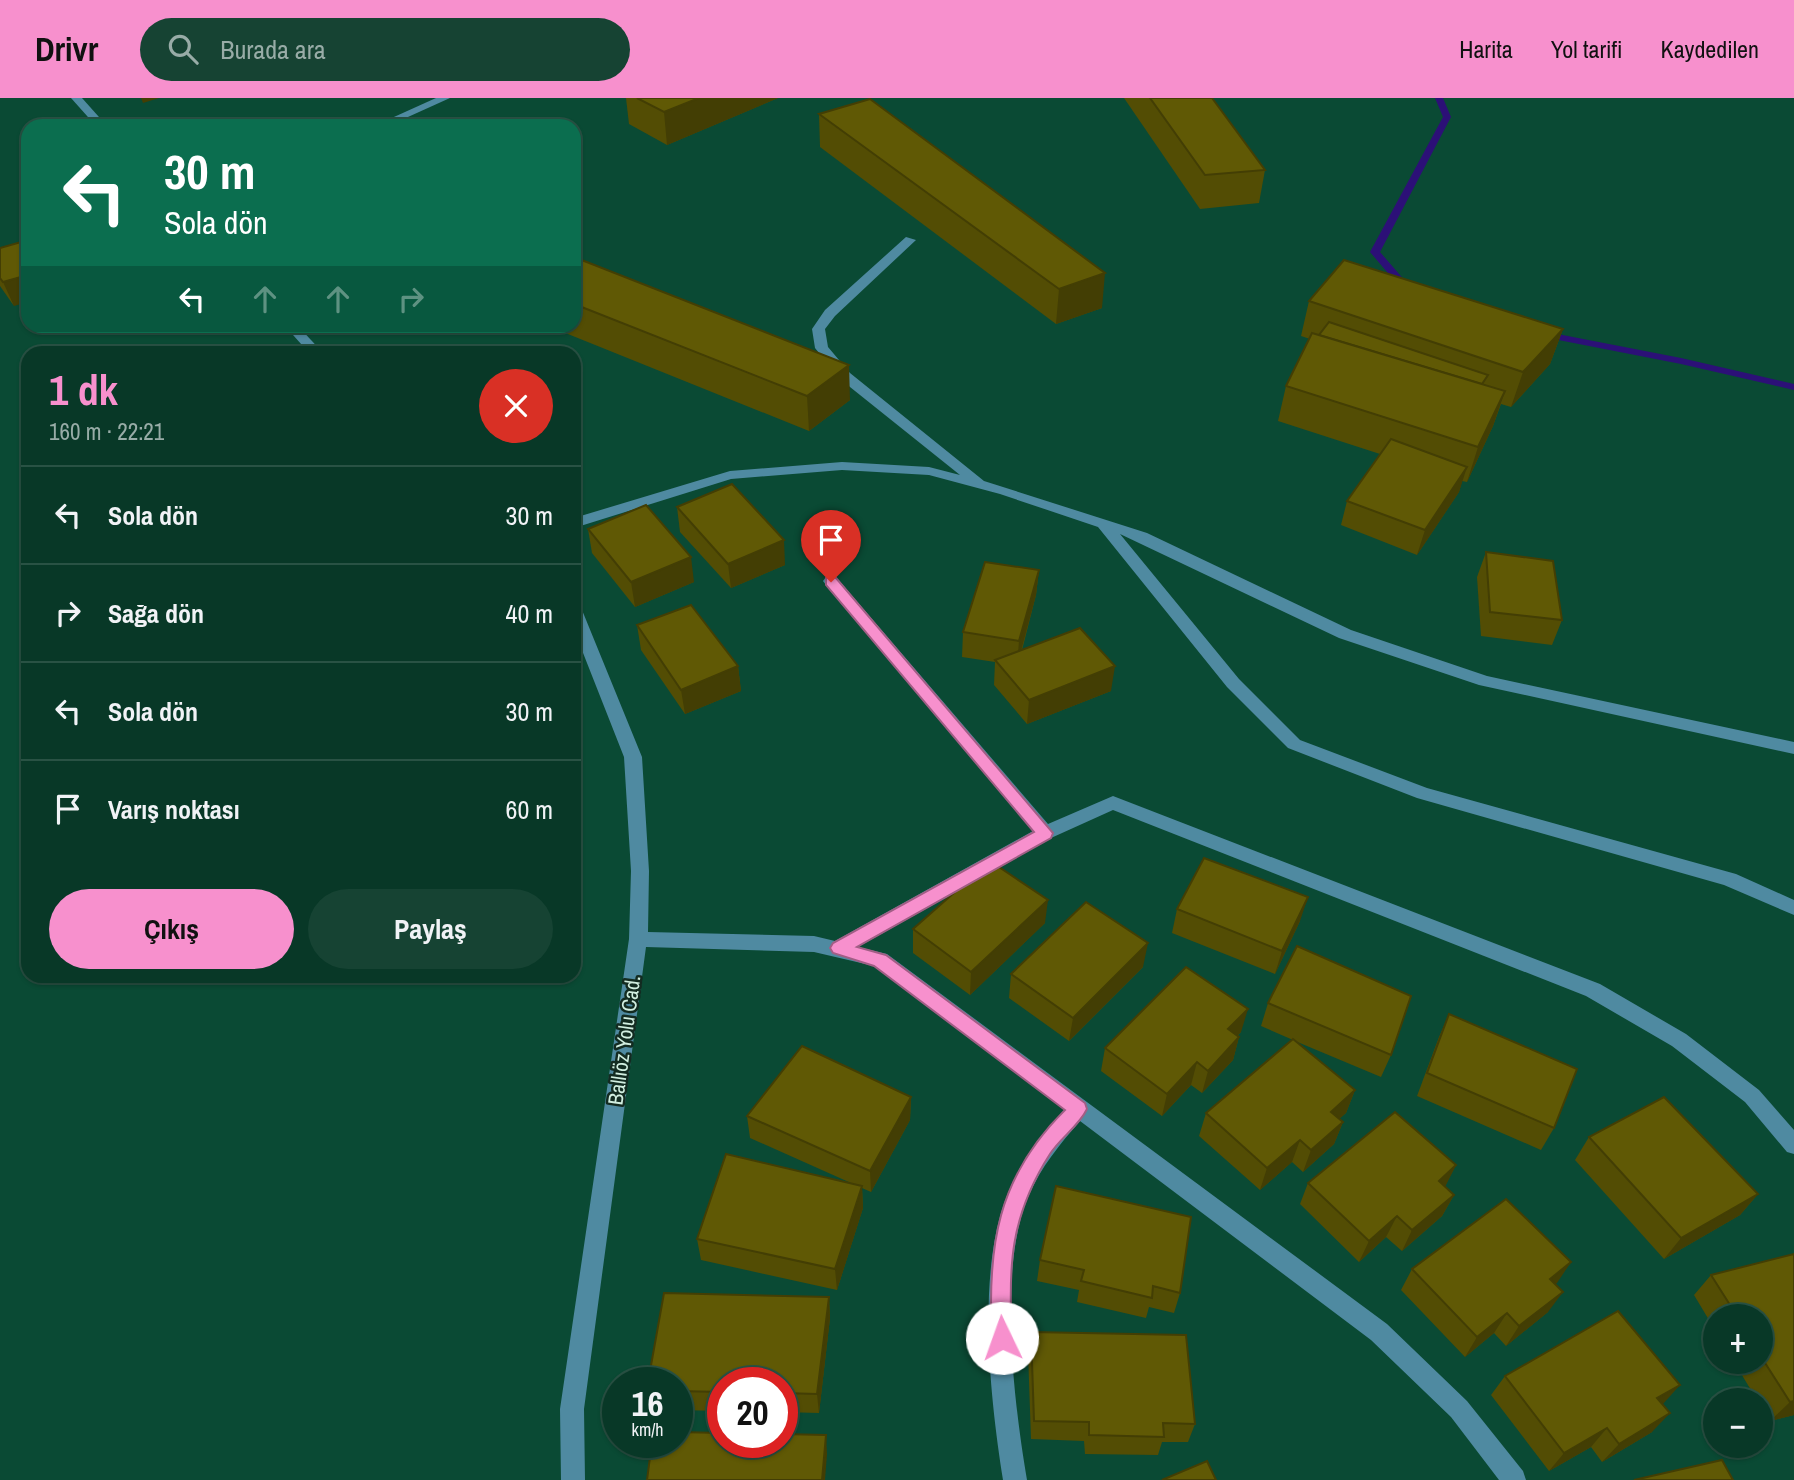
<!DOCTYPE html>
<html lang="tr">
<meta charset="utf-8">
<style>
body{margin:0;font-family:"Archivo Narrow",sans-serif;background:#164333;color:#f1f3f6;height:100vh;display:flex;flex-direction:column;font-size:26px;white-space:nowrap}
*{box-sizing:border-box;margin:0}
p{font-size:23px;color:#98aca7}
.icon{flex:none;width:38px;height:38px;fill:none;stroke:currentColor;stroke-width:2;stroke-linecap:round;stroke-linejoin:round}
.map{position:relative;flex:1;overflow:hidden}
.panel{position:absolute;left:21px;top:248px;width:560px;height:637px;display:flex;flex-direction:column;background:#083827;border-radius:21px;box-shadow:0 2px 5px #0004,0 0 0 2px #295244}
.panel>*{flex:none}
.guide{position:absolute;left:21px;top:21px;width:560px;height:214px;border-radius:21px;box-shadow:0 2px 5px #0004,0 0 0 2px #295244;background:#0b6e4f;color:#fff;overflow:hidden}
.tools{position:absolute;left:1703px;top:1206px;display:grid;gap:14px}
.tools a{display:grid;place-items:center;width:70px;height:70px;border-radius:50%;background:#083827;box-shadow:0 2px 5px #0004,0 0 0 2px #295244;font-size:35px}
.speed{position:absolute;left:602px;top:1269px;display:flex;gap:14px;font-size:35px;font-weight:700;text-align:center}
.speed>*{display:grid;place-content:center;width:91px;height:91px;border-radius:50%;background:#083827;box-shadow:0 2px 5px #0004,0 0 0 2px #295244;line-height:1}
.speed small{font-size:18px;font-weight:400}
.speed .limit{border:10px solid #d22;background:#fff;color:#111}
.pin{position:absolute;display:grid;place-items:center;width:60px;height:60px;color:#fff;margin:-72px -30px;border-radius:50% 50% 50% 0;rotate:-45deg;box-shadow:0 0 7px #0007}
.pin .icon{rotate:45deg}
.me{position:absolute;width:77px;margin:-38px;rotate:357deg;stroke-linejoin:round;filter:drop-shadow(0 0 5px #0008)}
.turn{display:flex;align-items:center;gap:24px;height:147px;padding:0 28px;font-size:32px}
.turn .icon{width:91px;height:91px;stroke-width:2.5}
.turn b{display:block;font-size:49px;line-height:60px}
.lanes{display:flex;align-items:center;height:66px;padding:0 28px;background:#0003;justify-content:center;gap:35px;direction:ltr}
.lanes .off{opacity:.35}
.round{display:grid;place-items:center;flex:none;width:74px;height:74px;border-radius:37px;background:#164333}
.head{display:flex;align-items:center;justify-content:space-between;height:119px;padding:0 28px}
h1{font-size:42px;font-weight:700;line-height:52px;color:#f790cd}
.cta{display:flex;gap:14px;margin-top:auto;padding:14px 28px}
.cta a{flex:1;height:80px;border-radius:42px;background:#f790cd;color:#111;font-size:28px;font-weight:700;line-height:80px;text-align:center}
.cta a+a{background:#164333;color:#f1f3f6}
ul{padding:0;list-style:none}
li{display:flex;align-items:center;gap:21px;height:98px;padding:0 28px;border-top:2px solid #295244}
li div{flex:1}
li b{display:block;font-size:26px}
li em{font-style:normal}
header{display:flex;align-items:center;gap:42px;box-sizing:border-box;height:98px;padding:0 35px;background:#f790cd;color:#111}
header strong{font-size:33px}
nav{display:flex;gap:38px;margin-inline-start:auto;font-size:24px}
.search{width:490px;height:63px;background:#164333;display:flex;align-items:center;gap:18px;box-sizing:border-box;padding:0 24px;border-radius:38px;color:#98aca7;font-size:26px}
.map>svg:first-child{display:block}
</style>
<header>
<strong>Drivr</strong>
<div class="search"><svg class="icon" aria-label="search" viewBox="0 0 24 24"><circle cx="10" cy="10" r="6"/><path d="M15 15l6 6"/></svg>Burada ara</div>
<nav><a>Harita</a><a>Yol tarifi</a><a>Kaydedilen</a></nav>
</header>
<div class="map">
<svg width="1794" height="1382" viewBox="0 0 1794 1382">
<rect width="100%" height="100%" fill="#0a4a34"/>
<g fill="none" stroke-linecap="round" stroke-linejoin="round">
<g fill="#2c1077" fill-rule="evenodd">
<path d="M1435,0H1443L1451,19L1380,154L1413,192L1408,195L1404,194L1370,154L1443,19Z"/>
<path d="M1542,233L1681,260L1794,286V292L1681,266L1538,238V234Z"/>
</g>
<g fill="#4f8aa1" fill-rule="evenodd">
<path d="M71,0H82L107,28H96Z"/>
<path d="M436,0H450L388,28H374Z"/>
<path d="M906,139L916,142L835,218L825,231L828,249L850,275L984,383L1147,435L1351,532L1487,578L1794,644V656L1479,587L1339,540L1120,436L1239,581L1300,642L1427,690L1736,776L1794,802V817L1724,787L1417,700L1288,650L1227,589L1098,429L1000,396L929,377L842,372L731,381L574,430V420L730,373L842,364L929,369L960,377L840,281L815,250L812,231L825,212Z"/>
<path d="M285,228H298L324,256H310Z"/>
<path d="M831,478L836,479L1048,726L1113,698L1600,886L1686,936L1759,992L1794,1032V1056L1787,1054L1745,1004L1672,948L1586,898L1113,712L1051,740L858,849L887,856L1387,1226L1467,1303L1523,1373L1526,1382H1499L1451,1319L1371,1242L1080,1023C1060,1046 1041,1069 1029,1097C997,1169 1014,1305 1027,1382H1003C990,1300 976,1172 1008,1095C1021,1063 1042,1037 1065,1011L874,868L814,854L646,849L584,1311L585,1382H561L560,1311L629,841L631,773L624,659L574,532V507L582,512L642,659L649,773L648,834L814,838L835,843L1033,733L826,487L823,483L826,479Z"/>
</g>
</g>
<g fill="#534d04">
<path d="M626,0H778L667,47L629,26Z"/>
<path d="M1124,0H1212L1265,72L1259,105L1200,111Z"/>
<path d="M819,16L1102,210L1056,226L820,49Z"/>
<path d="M0,150L14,208L0,188Z"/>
<path d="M574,159L850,302L809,333L548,228H574Z"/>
<path d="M1309,203L1563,231L1550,266L1511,309L1501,306L1493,328L1467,384L1462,383L1459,394L1417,457L1341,427L1347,403L1380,356L1278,323L1286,288L1310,241L1301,238Z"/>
<path d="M67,228H102L76,237Z"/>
<path d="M677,409L785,467L731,490L680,434Z"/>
<path d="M588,431L694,484L635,509L592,455Z"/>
<path d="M1486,454L1562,522L1552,547L1481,538L1477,479Z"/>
<path d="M1039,472L1036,497L1022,552L1111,593L1027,626L994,587L995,564L962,559L963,534Z"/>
<path d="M637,527L738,568L741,593L685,616L641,552Z"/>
<path d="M1177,811L1300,823L1275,876L1172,835Z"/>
<path d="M1045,825L970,897L913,855V831Z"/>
<path d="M1143,869L1069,943L1009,900L1011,876Z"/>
<path d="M1268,905L1391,957L1381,979L1295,943L1355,992L1346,1015L1339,1021L1343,1024L1334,1046L1303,1074L1292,1064L1260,1092L1199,1038L1206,1015L1293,942L1261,928Z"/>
<path d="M1449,916L1554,1030L1541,1052L1417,998L1439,939Z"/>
<path d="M1241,934L1238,937L1239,939L1233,962L1202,995L1191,987L1162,1018L1101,973L1105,950Z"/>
<path d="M911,999L910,1022L871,1094L862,1090L863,1110L837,1192L701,1162L697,1141L851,1085L750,1040L747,1018Z"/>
<path d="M1589,1039L1758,1096L1740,1117L1664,1161L1575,1062Z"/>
<path d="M1456,1067L1445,1088L1454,1097L1442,1118L1402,1153L1386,1139L1359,1164L1300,1106L1308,1085Z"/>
<path d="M1794,1156V1317L1770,1323L1760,1308V1302H1757L1734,1264H1760V1218H1715V1232L1694,1197L1711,1177Z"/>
<path d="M1040,1162L1180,1195L1174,1215L1149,1209L1146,1220L1077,1204L1079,1192L1037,1183Z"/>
<path d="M1571,1164L1555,1186L1548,1214L1506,1248L1494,1235L1465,1259L1401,1192L1412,1171Z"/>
<path d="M829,1199L830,1220L819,1315L782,1314V1284H723V1313L677,1312V1284Z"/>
<path d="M1031,1234L1195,1326L1188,1344H1162L1158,1357L1085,1356L1084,1343L1031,1341L1028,1254Z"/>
<path d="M1505,1278L1662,1306L1652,1334L1602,1364L1591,1349L1549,1373L1491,1297Z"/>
</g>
<g fill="#433e04">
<path d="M141,0H159L143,5Z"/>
<path d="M699,0H778L667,47L664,14Z"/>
<path d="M1105,175L1102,210L1056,226L1059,191Z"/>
<path d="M28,177V204L14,208L3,184Z"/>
<path d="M72,228H102L76,237Z"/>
<path d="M1563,231L1550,266L1511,309L1523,274Z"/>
<path d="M849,267L850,302L809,333L807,298Z"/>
<path d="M1505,293L1493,328L1467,384L1478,349Z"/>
<path d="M1467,369L1459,394L1417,457L1425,432Z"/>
<path d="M784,442L785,467L731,490L728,466Z"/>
<path d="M691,459L694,484L635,509L631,484Z"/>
<path d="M1039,472L1036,497L1017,568L1019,543Z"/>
<path d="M738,568L741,593L685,616L681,592Z"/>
<path d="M1115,568L1111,593L1027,626L1029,602Z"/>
<path d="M1308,799L1300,823L1275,876L1282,853Z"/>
<path d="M1048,802L1045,825L970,897L971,874Z"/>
<path d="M1148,845L1143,869L1069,943L1073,920Z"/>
<path d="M1248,911L1241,934L1221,954L1228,931Z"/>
<path d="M1239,939L1233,962L1202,995L1208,973Z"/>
<path d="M1197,964L1191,987L1162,1018L1167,996Z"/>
<path d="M1355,992L1346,1015L1322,1036L1331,1014Z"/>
<path d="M911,999L910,1022L871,1094L870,1073Z"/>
<path d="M1343,1024L1334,1046L1303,1074L1311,1052Z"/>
<path d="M1300,1042L1292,1064L1260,1092L1267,1070Z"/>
<path d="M1456,1067L1445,1089L1439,1083Z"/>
<path d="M862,1088L863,1110L837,1192L835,1171Z"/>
<path d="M1758,1096L1740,1117L1664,1161L1681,1140Z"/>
<path d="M1454,1097L1442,1118L1402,1153L1412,1132Z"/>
<path d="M1397,1118L1386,1139L1359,1164L1369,1143Z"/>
<path d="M1571,1164L1557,1185L1536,1201L1550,1181Z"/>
<path d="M1563,1194L1548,1214L1506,1248L1519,1228Z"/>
<path d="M829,1199L830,1220L819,1315L817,1296Z"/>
<path d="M1507,1215L1494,1235L1465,1259L1477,1239Z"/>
<path d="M1680,1287L1663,1306L1640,1319L1657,1300Z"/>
<path d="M1794,1303V1317L1770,1323L1790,1304Z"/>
<path d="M1670,1315L1652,1334L1602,1364L1619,1346Z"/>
<path d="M1607,1330L1591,1349L1549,1373L1564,1355Z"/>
<path d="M826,1337L827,1356L825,1382H822Z"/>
</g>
<g fill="#605905" stroke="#433e04" stroke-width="2">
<path d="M637,0H699L664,14Z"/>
<path d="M1150,0H1212L1265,72L1205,77Z"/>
<path d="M870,1L1105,175L1059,191L819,16Z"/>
<path d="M28,142V177L3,184L0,180V150Z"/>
<path d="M574,159L849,267L807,298L574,206Z"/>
<path d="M1344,162L1563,231L1523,274L1309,203Z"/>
<path d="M1329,224L1488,277L1482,286L1319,237Z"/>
<path d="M1312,235L1505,293L1478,349L1286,288Z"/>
<path d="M1391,341L1467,369L1425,432L1347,403Z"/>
<path d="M732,386L784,442L728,466L677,409Z"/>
<path d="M646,407L691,459L631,484L588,431Z"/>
<path d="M1486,454L1553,463L1562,522L1490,514Z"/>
<path d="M985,464L1039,472L1019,543L963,534Z"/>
<path d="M691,507L738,568L681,592L637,527Z"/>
<path d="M1080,530L1115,568L1029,602L995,562Z"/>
<path d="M1204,760L1308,799L1282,853L1177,811Z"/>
<path d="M990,763L1048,802L971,874L913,831Z"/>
<path d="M1086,804L1148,845L1073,920L1011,876Z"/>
<path d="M1297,848L1411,898L1391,957L1268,905Z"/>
<path d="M1186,869L1248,911L1228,931L1239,939L1208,973L1197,964L1167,996L1105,950Z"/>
<path d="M1449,916L1577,971L1554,1030L1427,975Z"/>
<path d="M1293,941L1355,992L1331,1014L1343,1024L1311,1052L1300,1042L1267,1070L1206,1015Z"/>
<path d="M802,948L911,999L870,1073L747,1018Z"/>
<path d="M1664,999L1758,1096L1681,1140L1589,1039Z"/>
<path d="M1395,1014L1456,1067L1439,1083L1454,1097L1412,1132L1397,1118L1369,1143L1308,1085Z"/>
<path d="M726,1056L862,1088L835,1171L697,1141Z"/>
<path d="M1056,1088L1191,1119L1180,1195L1153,1188L1152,1200L1081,1183L1084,1172L1040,1162Z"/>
<path d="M1506,1101L1571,1164L1550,1181L1563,1194L1519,1228L1507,1215L1477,1239L1412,1171Z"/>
<path d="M1794,1156V1303L1790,1304L1760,1257V1218H1737L1711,1177Z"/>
<path d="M664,1195L829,1199L817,1296L782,1295V1284H723V1294L677,1293V1284H648Z"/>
<path d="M1618,1213L1680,1287L1657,1300L1670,1315L1619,1346L1607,1330L1564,1355L1505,1278Z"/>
<path d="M1031,1234L1186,1237L1195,1326L1163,1325L1164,1339L1089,1337V1324L1034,1323Z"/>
<path d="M677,1334L723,1335V1344H782V1336L826,1337L822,1382H647L652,1344H677Z"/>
<path d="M1722,1362L1733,1382H1634Z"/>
<path d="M1207,1363L1216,1382H1162Z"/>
</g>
<path fill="#f790cd" stroke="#a15e85" stroke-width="2" d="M831,479L836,480L1053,735L1051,740L857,849L886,857L1085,1005L1087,1011C1079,1028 1060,1040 1050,1056C1010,1118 1008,1169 1012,1240L1009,1248L1002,1251L995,1248L992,1240C987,1149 997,1079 1065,1012L874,868L833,855L830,850L833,845L1034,734L826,487V480Z"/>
<g text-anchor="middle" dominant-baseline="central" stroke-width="5" stroke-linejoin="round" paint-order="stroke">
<g font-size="21" fill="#d2efe1" stroke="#132b21">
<text transform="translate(624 942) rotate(-82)">Ballıöz Yolu Cad.</text>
</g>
</g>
</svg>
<div class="tools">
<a>+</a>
<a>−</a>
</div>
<div class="speed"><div>16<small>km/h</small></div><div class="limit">20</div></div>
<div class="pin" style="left:831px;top:484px;background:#d93025"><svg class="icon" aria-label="arrive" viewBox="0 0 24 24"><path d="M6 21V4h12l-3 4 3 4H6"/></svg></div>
<svg class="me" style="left:1002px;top:1240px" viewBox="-20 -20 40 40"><circle r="19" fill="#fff"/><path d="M0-13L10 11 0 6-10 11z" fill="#f790cd"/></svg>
<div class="guide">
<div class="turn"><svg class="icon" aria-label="left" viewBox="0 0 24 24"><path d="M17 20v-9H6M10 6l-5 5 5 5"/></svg><div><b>30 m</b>Sola dön</div></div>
<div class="lanes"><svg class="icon" aria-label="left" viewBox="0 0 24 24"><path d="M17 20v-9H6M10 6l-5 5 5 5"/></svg><svg class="icon off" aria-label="ahead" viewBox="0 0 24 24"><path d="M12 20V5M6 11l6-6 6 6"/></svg><svg class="icon off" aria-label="ahead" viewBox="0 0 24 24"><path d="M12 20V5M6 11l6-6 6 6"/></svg><svg class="icon off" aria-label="right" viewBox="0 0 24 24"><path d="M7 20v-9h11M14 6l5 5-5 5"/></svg></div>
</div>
<section class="panel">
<div class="head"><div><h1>1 dk</h1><p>160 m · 22:21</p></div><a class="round" style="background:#d93025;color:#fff"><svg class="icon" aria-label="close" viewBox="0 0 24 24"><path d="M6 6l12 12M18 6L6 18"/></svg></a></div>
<ul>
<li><svg class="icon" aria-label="left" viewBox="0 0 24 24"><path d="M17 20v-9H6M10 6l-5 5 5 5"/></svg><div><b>Sola dön</b></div><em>30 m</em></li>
<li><svg class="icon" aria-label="right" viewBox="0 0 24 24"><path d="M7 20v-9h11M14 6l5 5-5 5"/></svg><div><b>Sağa dön</b></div><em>40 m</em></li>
<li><svg class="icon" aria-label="left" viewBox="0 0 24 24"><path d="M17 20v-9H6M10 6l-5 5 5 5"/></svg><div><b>Sola dön</b></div><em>30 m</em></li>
<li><svg class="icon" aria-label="arrive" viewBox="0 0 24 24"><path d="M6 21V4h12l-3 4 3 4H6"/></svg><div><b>Varış noktası</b></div><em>60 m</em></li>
</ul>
<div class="cta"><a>Çıkış</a><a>Paylaş</a></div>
</section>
</div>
